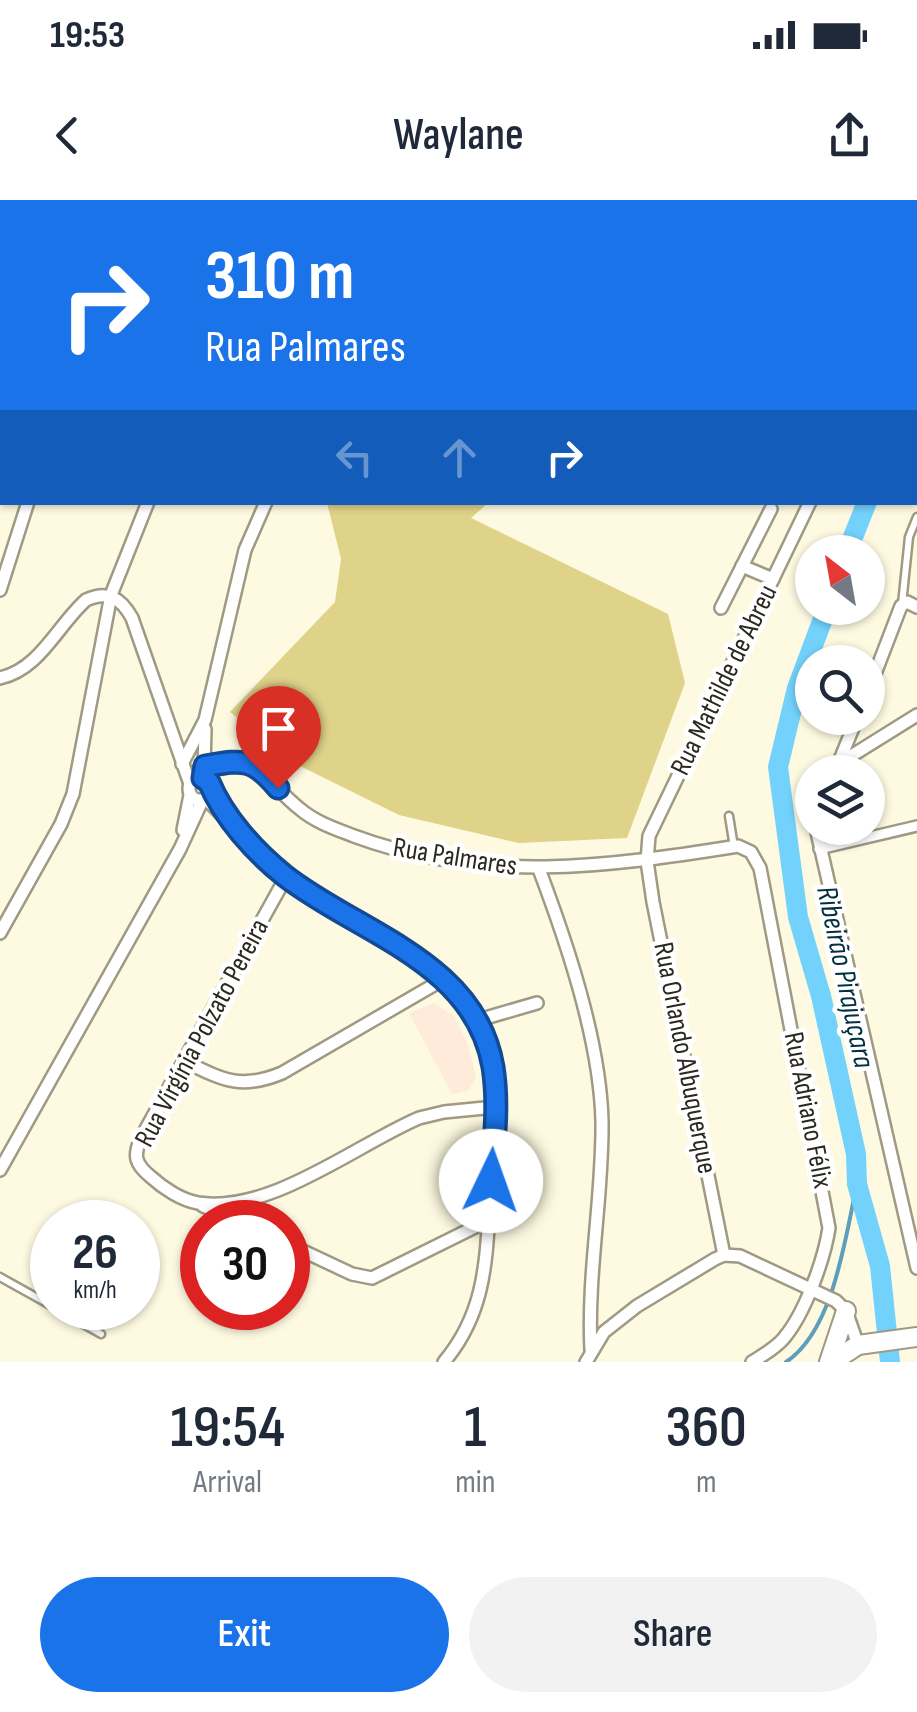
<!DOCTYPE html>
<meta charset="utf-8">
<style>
body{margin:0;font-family:"Sofia Sans Condensed",sans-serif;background:#f2f2f3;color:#1f2937;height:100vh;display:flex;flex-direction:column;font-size:38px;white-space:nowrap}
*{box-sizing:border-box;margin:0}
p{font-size:32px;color:#747a83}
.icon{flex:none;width:55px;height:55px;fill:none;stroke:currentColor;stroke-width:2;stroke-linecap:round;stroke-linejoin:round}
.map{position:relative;height:1162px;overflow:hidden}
.details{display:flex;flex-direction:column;background:#fff;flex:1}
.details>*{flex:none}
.guide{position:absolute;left:0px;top:0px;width:918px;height:305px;box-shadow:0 2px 8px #0004;background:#1a73e8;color:#fff;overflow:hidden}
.needle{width:65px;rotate:329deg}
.controls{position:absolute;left:795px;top:335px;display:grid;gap:20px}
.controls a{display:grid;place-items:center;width:90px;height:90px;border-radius:50%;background:#fff;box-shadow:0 2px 8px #0004;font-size:50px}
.speed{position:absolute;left:30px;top:1000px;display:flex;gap:20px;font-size:50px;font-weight:700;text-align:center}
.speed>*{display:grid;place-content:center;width:130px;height:130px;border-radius:50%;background:#fff;box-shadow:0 2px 8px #0004;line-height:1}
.speed small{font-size:25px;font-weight:400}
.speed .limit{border:15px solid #d22;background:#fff;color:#111}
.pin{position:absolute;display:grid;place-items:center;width:85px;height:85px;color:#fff;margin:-102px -42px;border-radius:50% 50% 50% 0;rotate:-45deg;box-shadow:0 0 10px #0007}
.pin .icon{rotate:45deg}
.me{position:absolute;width:110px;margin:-55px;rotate:3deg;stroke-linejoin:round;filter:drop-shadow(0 0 8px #0008)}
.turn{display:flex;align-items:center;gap:35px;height:210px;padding:0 40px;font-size:45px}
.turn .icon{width:130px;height:130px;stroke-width:2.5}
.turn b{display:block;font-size:70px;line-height:85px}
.lanes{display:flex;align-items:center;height:95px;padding:0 40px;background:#0003;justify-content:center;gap:50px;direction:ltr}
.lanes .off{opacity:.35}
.eta{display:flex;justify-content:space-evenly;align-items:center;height:170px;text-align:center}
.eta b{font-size:60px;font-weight:600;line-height:70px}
.primary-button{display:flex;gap:20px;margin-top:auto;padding:20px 40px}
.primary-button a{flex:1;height:115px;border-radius:60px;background:#1a73e8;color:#fff;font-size:40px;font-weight:600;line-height:115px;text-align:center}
.primary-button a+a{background:#f2f2f3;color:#1f2937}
.status{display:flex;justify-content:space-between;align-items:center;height:70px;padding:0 50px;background:#fff;direction:ltr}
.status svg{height:28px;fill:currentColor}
header{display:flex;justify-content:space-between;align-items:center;height:130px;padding:0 40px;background:#fff;font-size:45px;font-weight:600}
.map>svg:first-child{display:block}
</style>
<div class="status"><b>19:53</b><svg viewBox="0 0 49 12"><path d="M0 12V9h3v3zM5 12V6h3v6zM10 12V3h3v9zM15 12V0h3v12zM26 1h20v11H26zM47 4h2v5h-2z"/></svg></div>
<header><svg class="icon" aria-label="back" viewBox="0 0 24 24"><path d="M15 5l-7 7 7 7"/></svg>Waylane<svg class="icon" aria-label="share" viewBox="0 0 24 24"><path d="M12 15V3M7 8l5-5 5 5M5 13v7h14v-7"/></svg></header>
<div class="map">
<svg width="917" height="1162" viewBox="0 0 917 1162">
<rect width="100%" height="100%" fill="#fefae1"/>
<path fill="#feebda" d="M434,803L453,816L467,842L476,877L468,891L452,894L409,813Z"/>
<path fill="#dfd289" d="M327,303H488L471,318L668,414L685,483L627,638L519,643L399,615L292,562L230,512L335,402L341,359Z"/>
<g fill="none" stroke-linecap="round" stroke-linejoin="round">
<path stroke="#5d9fba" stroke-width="4" d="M786,1162C834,1130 845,1038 857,984"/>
<g stroke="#73d2fc" stroke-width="20">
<path d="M915,235L917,232"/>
<path d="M847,352L867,302"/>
<path d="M827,408L797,488L778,567L798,717L821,796L856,954L857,984L880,1066L890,1162"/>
</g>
<g stroke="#9e9a84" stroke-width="11">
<g id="service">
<path d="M902,404L909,337L917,317"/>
<path d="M729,616L734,647"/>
<path d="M0,1077L52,1106"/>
<path d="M55,1108L101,1134"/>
</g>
</g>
<g stroke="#9e9a84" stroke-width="14">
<path id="pedestrian" d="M819,649L917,626"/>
</g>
<g stroke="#9e9a84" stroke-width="16">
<g id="minor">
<path d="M554,0L555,2"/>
<path d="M652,0V2"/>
<path d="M747,0V2"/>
<path d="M846,0V2"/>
<path d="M116,2V0"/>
<path d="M219,2L220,0"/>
<path d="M891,2L893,0"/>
<path d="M915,134L917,131"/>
<path d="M742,366L773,379"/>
<path d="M0,390L28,302"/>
<path d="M721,408L771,309"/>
<path d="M0,478C40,469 57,426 86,400C108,390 121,398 132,418L190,584"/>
<path d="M868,492L901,406L907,402L917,407"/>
<path d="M840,563L917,515"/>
<path d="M182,564L205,520L245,350L266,302"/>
<path d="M198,570C255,544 262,579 300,609C315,622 336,629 354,636C484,684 606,667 738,646L751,652L760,668L829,1028C824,1060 805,1113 784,1138C776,1148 763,1155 752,1162"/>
<path d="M204,570L205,529"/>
<path d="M835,572L857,518"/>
<circle cx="200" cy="589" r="11"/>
<path d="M206,599C233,625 258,656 288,678C360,730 479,766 493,868C498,911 493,955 490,997C486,1060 486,1112 444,1162"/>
<path d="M816,628L917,1068"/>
<path d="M183,630L190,595"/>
<path d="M539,669C567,743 600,841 602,921C603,997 587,1073 591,1150"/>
<path d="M286,677L141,938C133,956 135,964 151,977C163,988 181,1000 198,1003C270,1014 354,946 419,918L444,912L495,907"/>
<path d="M0,733L61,624L73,594L111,395L148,302"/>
<path d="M475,821L537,803"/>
<path d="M186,862C223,880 241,890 282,873L444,779"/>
<path d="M0,970L180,649L202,601"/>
<path d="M203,1006L240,1022"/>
<path d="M288,1044L352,1074L372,1078L489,1020"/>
<path d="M724,1055L653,702L647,661L649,636L810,302"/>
<path d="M586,1162L604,1132L637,1106L715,1059L724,1055L740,1056L836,1101L846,1111L858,1145"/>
</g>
</g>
<g stroke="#9e9a84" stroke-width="22">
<g id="secondary">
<path d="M829,1162L846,1111"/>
<path d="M832,1162L858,1145L917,1137"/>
</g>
</g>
<use href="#service" stroke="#fff" stroke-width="6"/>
<use href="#pedestrian" stroke="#fff" stroke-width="9"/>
<use href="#minor" stroke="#fff" stroke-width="11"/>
<use href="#secondary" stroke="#fff" stroke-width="18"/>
</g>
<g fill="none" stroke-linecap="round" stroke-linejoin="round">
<g stroke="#114b97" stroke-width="25">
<path id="route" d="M278,588C252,557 243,560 205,566L203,578L209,582C224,618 255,652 285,676C358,733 475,761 493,867C499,904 494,944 491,981"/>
</g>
<use href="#route" stroke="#1a73e8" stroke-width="18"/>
</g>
<g text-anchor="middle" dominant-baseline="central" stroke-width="9" stroke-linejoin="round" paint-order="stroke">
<g font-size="28" fill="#2a281f" stroke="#fff">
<text transform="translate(724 480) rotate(-64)">Rua Mathilde de Abreu</text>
<text transform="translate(455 657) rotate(9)">Rua Palmares</text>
<text transform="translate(202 833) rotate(-62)">Rua Virgínia Polzato Pereira</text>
<text transform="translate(685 858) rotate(79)">Rua Orlando Albuquerque</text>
<text transform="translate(808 910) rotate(79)">Rua Adriano Félix</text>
</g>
<g font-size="30" font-style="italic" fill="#023041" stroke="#fff">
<text transform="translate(845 777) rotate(78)">Ribeirão Pirajuçara</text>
</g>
</g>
</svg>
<div class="controls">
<a><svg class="needle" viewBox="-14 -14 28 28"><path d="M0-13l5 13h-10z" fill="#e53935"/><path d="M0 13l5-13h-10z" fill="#747a83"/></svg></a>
<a><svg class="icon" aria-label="search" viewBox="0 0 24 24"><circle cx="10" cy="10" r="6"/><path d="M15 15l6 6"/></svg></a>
<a><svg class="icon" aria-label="layers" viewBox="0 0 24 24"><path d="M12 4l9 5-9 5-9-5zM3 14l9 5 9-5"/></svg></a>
</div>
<div class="speed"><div>26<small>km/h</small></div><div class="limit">30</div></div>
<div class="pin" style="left:278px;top:588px;background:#d93025"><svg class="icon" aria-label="arrive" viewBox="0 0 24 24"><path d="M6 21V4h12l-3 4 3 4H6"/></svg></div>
<svg class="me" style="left:491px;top:981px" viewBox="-20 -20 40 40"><circle r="19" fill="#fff"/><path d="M0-13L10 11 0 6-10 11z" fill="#1a73e8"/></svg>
<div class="guide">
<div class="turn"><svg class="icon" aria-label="right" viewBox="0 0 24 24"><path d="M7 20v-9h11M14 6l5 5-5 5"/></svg><div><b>310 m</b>Rua Palmares</div></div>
<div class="lanes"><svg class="icon off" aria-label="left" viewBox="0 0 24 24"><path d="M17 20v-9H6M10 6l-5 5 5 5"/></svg><svg class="icon off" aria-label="ahead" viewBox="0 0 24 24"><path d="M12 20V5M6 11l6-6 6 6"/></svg><svg class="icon" aria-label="right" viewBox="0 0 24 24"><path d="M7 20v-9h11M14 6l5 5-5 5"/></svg></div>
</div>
</div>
<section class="details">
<div class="eta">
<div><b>19:54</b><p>Arrival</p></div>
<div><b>1</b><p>min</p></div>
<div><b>360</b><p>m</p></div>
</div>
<div class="primary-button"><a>Exit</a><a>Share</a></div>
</section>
